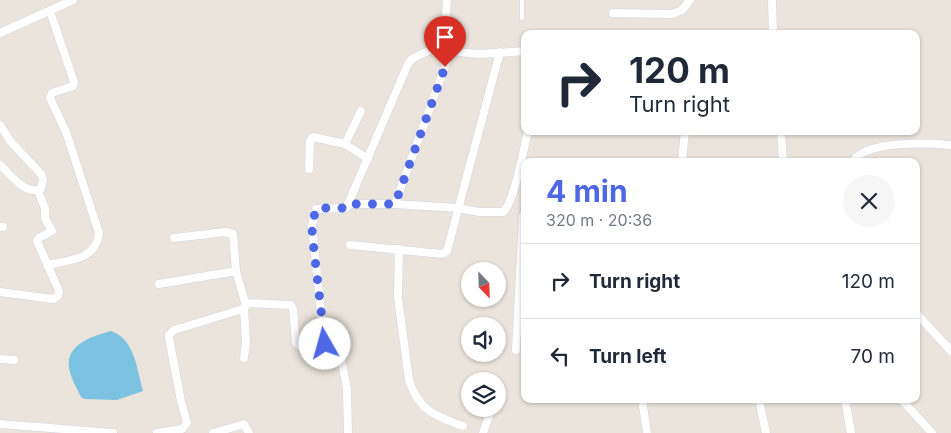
<!DOCTYPE html>
<meta charset="utf-8">
<style>
body{margin:0;font-family:Inter,sans-serif;background:#f6f6f7;color:#1f2937;height:100vh;display:flex;flex-direction:column;font-size:19px;white-space:nowrap}
*{box-sizing:border-box;margin:0}
p{font-size:16px;color:#747a83}
.icon{flex:none;width:28px;height:28px;fill:none;stroke:currentColor;stroke-width:2;stroke-linecap:round;stroke-linejoin:round}
.map{position:relative;flex:1;overflow:hidden}
.details{position:absolute;left:521px;top:158px;width:399px;height:245px;display:flex;flex-direction:column;background:#fff;border-radius:10px;box-shadow:0 1px 4px #0004}
.details>*{flex:none}
.banner{position:absolute;left:521px;top:30px;width:399px;height:105px;border-radius:10px;box-shadow:0 1px 4px #0004;background:#fff;color:#1f2937;overflow:hidden}
.needle{width:32px;rotate:157deg}
.controls{position:absolute;left:461px;top:262px;display:grid;gap:10px}
.controls a{display:grid;place-items:center;width:45px;height:45px;border-radius:50%;background:#fff;box-shadow:0 1px 4px #0004;font-size:25px}
.pin{position:absolute;display:grid;place-items:center;width:42px;height:42px;color:#fff;margin:-51px -21px;border-radius:50% 50% 50% 0;rotate:-45deg;box-shadow:0 0 5px #0007}
.pin .icon{rotate:45deg}
.me{position:absolute;width:55px;margin:-28px;rotate:353deg;stroke-linejoin:round;filter:drop-shadow(0 0 4px #0008)}
.turn{display:flex;align-items:center;gap:18px;height:105px;padding:0 25px;font-size:22px}
.turn .icon{width:65px;height:65px;stroke-width:2.5}
.turn b{display:block;font-size:35px;line-height:42px}
.round{display:grid;place-items:center;flex:none;width:52px;height:52px;border-radius:26px;background:#f6f6f7}
.summary{display:flex;align-items:center;justify-content:space-between;height:85px;padding:0 25px}
h1{font-size:30px;font-weight:700;line-height:38px;color:#4e67e5}
ul{padding:0;list-style:none}
li{display:flex;align-items:center;gap:15px;height:75px;padding:0 25px;border-top:1px solid #e0e1e3}
li div{flex:1}
li b{display:block;font-size:19px}
li em{font-style:normal}
.map>svg:first-child{display:block}
</style>
<div class="map">
<svg width="951" height="433" viewBox="0 0 951 433">
<rect width="100%" height="100%" fill="#eae4dc"/>
<path fill="#7bc3e0" d="M111,331C135,339 137,370 143,391L117,400L84,399L81,397C77,388 70,377 69,367C66,344 93,336 111,331Z"/>
<g fill="none" stroke-linecap="round" stroke-linejoin="round">
<g stroke="#d2d4e0" stroke-width="5">
<path id="service" d="M522,0V18"/>
</g>
<g stroke="#d2d4e0" stroke-width="9">
<g id="minor">
<path d="M447,0L444,43L412,59L408,64L348,204H395L458,208L479,212H503C514,204 524,147 528,131"/>
<path d="M772,0L773,34"/>
<path d="M613,13L672,14L682,10L690,0"/>
<path d="M0,33L73,0"/>
<path d="M449,48C467,58 504,52 525,51"/>
<path d="M0,125L11,142L41,174L43,180L41,189C26,196 10,174 0,165"/>
<path d="M781,131L783,161"/>
<path d="M345,144L361,111"/>
<path d="M682,161L685,131"/>
<path d="M853,161C867,140 928,143 951,145"/>
<path d="M309,169L310,141L313,137L345,144L368,159"/>
<path d="M395,204L451,50"/>
<path d="M0,227H3"/>
<path d="M350,245L442,254L447,251L500,52"/>
<path d="M399,249L398,298L409,380C418,410 435,416 463,426"/>
<path d="M47,265C68,260 97,260 99,233L66,132L50,98L52,93L73,86L74,82L50,11"/>
<path d="M159,284L236,271"/>
<path d="M0,292L53,299L58,296L59,291L37,241L39,238L52,231L45,218V208L38,191"/>
<path d="M246,303L291,305L293,309L296,343L301,347L325,344"/>
<path d="M244,308L246,342L244,358"/>
<path d="M916,313L951,351"/>
<path d="M516,350L523,216L525,212"/>
<path d="M0,359L14,360"/>
<path d="M642,399L647,433"/>
<path d="M759,399L766,433"/>
<path d="M845,399L851,433"/>
<path d="M901,399L932,433"/>
<path d="M0,424L113,433"/>
<path d="M157,433L182,429L187,423L181,401L169,338V335L174,330L240,310L246,306L236,271L233,234L225,232L174,238"/>
<path d="M213,433L244,424L249,433"/>
<path d="M348,433L347,388L339,349L337,346L326,345L324,341L312,226L316,209L345,208L348,207V204"/>
<path d="M483,433L490,413"/>
</g>
</g>
<use href="#service" stroke="#fff" stroke-width="4"/>
<use href="#minor" stroke="#fff" stroke-width="8"/>
</g>
<g fill="none" stroke-linecap="round" stroke-linejoin="round">
<path stroke="#4e67e5" stroke-width="9" stroke-dasharray="0 16.2" d="M325,344L312,233L315,211L319,208H345L348,204H395L445,67"/>
</g>
</svg>
<div class="controls">
<a><svg class="needle" viewBox="-14 -14 28 28"><path d="M0-13l5 13h-10z" fill="#e53935"/><path d="M0 13l5-13h-10z" fill="#747a83"/></svg></a>
<a><svg class="icon" aria-label="sound" viewBox="0 0 24 24"><path d="M4 9h4l5-4v14l-5-4H4zM17 9q2 3 0 6"/></svg></a>
<a><svg class="icon" aria-label="layers" viewBox="0 0 24 24"><path d="M12 4l9 5-9 5-9-5zM3 14l9 5 9-5"/></svg></a>
</div>
<div class="pin" style="left:445px;top:67px;background:#d93025"><svg class="icon" aria-label="arrive" viewBox="0 0 24 24"><path d="M6 21V4h12l-3 4 3 4H6"/></svg></div>
<svg class="me" style="left:325px;top:344px" viewBox="-20 -20 40 40"><circle r="19" fill="#fff"/><path d="M0-13L10 11 0 6-10 11z" fill="#4e67e5"/></svg>
<div class="banner">
<div class="turn"><svg class="icon" aria-label="right" viewBox="0 0 24 24"><path d="M7 20v-9h11M14 6l5 5-5 5"/></svg><div><b>120 m</b>Turn right</div></div>
</div>
<section class="details">
<div class="summary"><div><h1>4 min</h1><p>320 m · 20:36</p></div><a class="round"><svg class="icon" aria-label="close" viewBox="0 0 24 24"><path d="M6 6l12 12M18 6L6 18"/></svg></a></div>
<ul>
<li><svg class="icon" aria-label="right" viewBox="0 0 24 24"><path d="M7 20v-9h11M14 6l5 5-5 5"/></svg><div><b>Turn right</b></div><em>120 m</em></li>
<li><svg class="icon" aria-label="left" viewBox="0 0 24 24"><path d="M17 20v-9H6M10 6l-5 5 5 5"/></svg><div><b>Turn left</b></div><em>70 m</em></li>
</ul>
</section>
</div>
